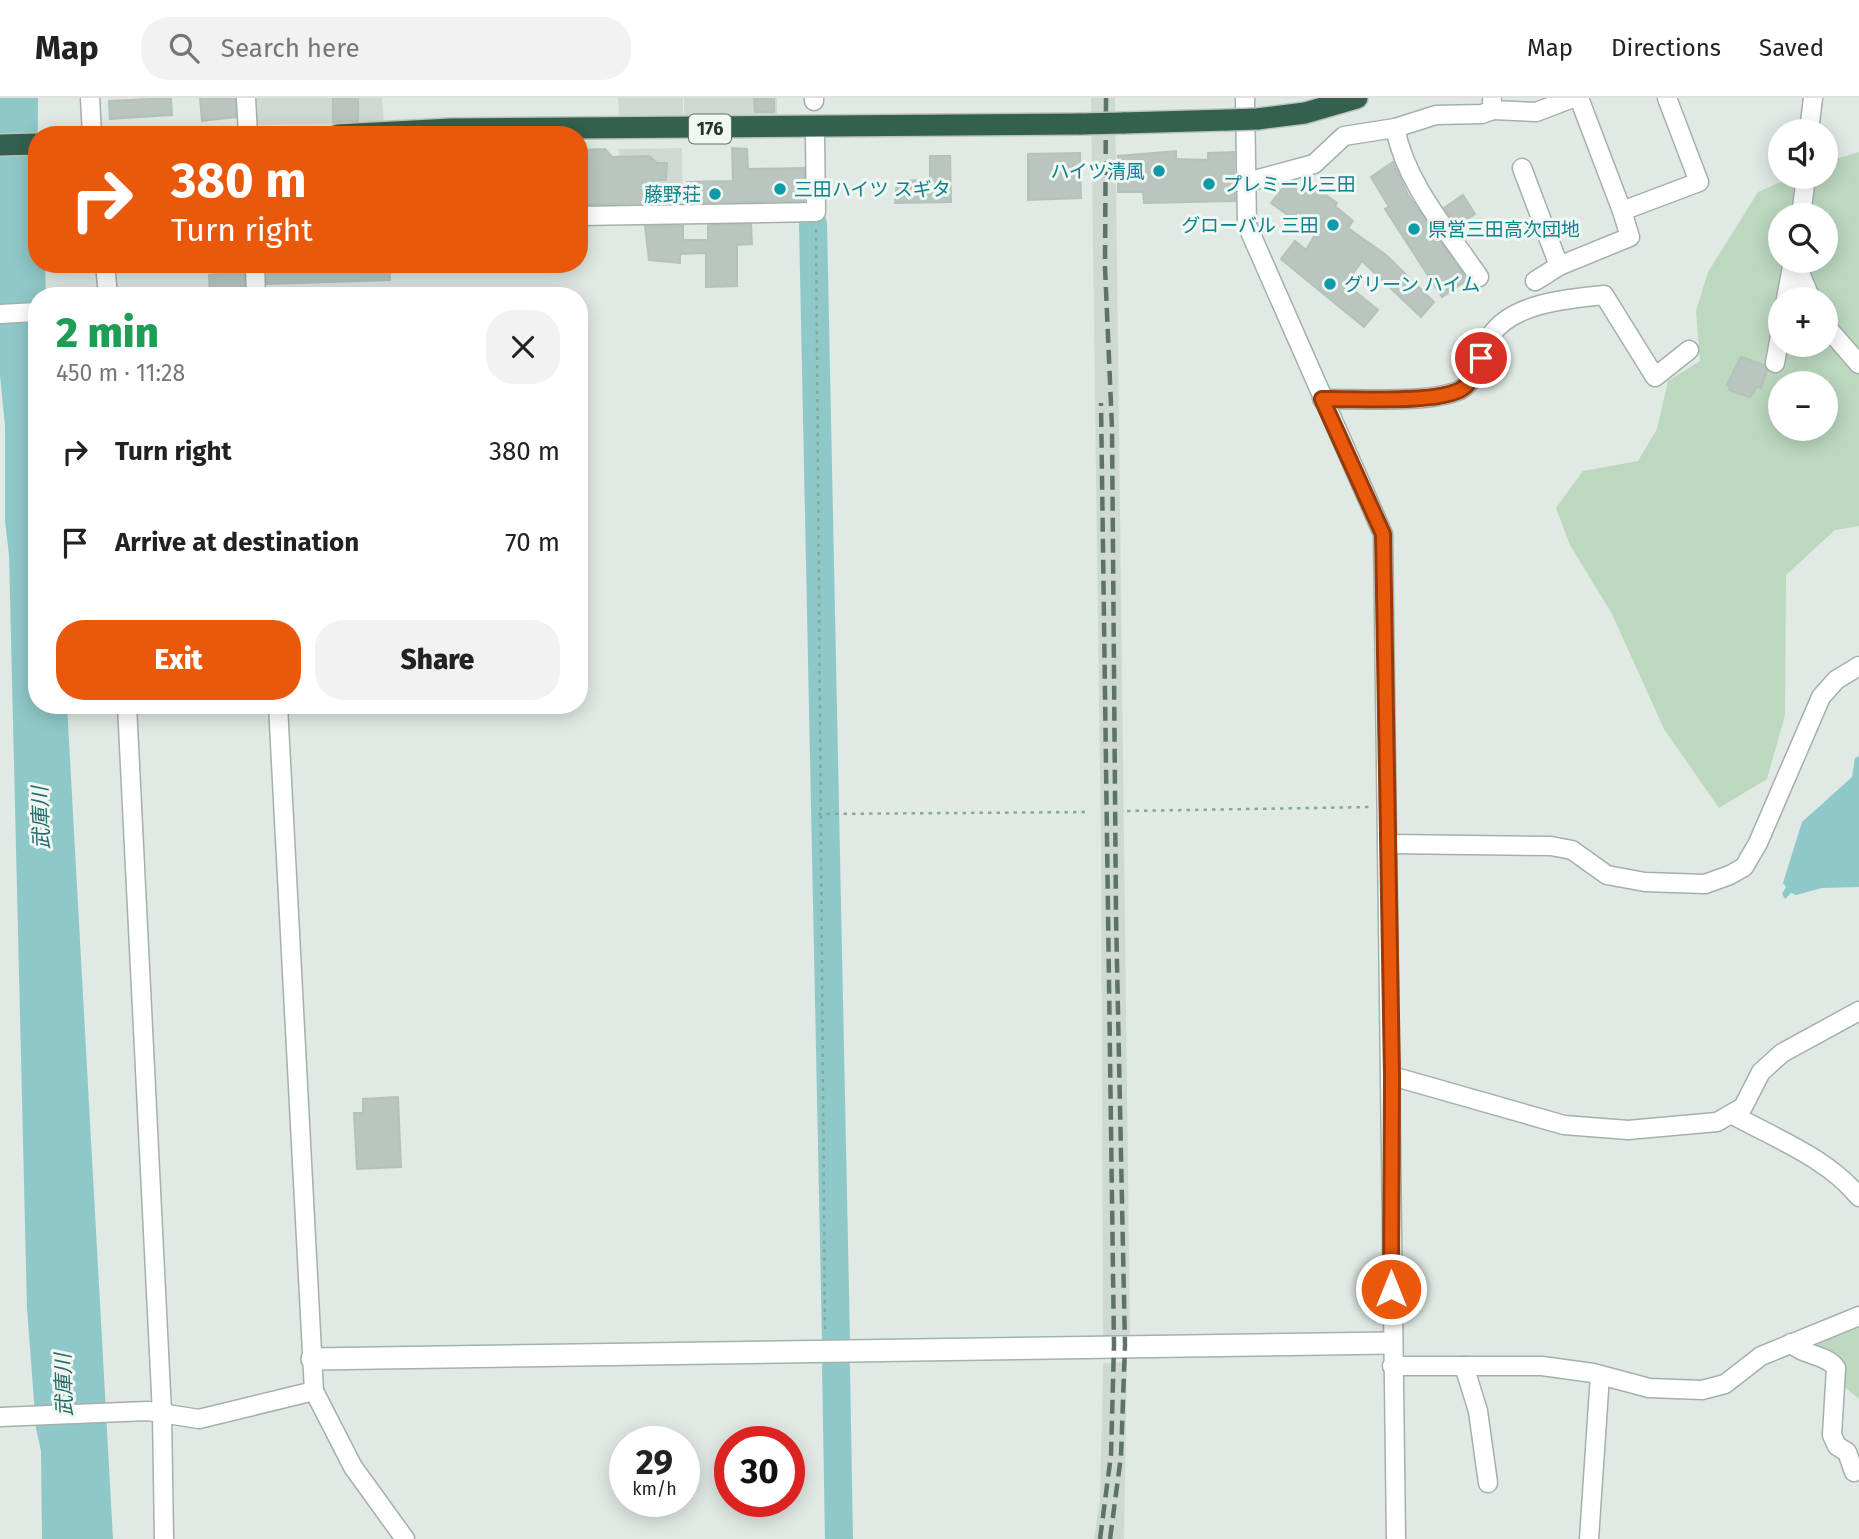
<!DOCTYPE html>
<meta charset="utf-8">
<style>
body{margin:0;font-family:"Fira Sans","Noto Sans JP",sans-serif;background:#f2f2f2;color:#222;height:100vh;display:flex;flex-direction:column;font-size:26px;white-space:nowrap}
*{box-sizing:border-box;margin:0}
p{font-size:23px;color:#767676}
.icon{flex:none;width:38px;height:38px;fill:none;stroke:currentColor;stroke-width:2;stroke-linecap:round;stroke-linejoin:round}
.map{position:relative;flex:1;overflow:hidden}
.side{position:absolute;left:28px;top:189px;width:560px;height:427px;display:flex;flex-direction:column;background:#fff;border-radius:28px;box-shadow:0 4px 18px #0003}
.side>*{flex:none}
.top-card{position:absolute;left:28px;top:28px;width:560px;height:147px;border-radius:28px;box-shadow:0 4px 18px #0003;background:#ea580c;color:#fff;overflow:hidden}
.fabs{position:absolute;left:1768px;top:21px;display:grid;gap:14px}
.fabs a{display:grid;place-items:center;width:70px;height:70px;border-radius:50%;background:#fff;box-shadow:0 4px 18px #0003;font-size:35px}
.speed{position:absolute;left:609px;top:1328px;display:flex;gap:14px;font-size:35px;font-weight:700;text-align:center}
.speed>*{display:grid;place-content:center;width:91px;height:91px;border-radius:50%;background:#fff;box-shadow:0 4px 18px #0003;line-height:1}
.speed small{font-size:18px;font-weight:400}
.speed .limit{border:10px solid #d22;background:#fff;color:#111}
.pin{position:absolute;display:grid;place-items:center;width:60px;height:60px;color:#fff;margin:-30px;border:4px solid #fff;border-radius:50%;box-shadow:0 2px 7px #0007}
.me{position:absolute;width:77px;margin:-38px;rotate:0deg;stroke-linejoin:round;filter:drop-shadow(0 0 5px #0008)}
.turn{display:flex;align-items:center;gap:24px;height:147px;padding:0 28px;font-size:32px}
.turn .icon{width:91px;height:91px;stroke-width:2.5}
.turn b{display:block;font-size:49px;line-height:60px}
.round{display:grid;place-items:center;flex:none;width:74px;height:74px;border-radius:28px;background:#f2f2f2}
.headline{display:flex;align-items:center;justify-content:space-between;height:119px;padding:0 28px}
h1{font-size:42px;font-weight:800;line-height:52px;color:#1e9e55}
.primary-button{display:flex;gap:14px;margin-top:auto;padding:14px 28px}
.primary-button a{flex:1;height:80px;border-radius:28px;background:#ea580c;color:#fff;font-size:28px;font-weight:800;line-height:80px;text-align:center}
.primary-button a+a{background:#f2f2f2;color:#222}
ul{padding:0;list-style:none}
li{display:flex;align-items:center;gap:21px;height:91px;padding:0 28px}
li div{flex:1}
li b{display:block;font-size:26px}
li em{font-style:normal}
header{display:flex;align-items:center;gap:42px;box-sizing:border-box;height:98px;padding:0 35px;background:#fff;border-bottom:2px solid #e0e0e0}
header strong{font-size:33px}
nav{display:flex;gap:38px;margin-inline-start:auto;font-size:24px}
.search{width:490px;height:63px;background:#f2f2f2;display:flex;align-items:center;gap:18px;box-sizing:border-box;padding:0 24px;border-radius:28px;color:#767676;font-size:26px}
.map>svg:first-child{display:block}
</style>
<header>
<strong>Map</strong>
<div class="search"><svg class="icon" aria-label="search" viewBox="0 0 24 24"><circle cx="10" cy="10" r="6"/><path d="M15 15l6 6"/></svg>Search here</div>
<nav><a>Map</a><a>Directions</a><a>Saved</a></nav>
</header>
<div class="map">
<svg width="1859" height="1441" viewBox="0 0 1859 1441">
<rect width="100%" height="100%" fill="#e0e9e4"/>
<g fill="#cfd9d3">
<path d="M253,0H382L384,25L255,27Z"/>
<path d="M618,0H683V19L619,20Z"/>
<path d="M684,0H777V16L684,18Z"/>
<path d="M1091,0H1115L1130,1241H1103L1101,749Z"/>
<path d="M682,50L683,111L620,112L619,51Z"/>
<path d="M1127,1264L1124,1441H1094L1100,1401L1103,1265Z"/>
</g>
<g fill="#bcd8bf" fill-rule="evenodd">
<path d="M1859,54V428L1835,432L1786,477L1785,617L1767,681L1719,710L1664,631L1612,516L1570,447L1556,410L1583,373L1638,363L1657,331L1668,283L1700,263L1696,213L1708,174L1758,94L1792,79H1825V64ZM1780,117H1825V163H1780ZM1780,201H1825V247H1780ZM1780,285H1825V331H1780Z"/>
<path d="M1859,1227V1301L1802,1252Z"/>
</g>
<g fill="#8fc8c8">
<path d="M0,0H38L37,166H45L46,198H37V607H67L113,1441H42L41,1353L36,1330L27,1210L9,457L5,423V328L0,277Z"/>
<path d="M1859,658V789L1822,790L1796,797L1791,795L1785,801L1782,796L1786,789L1783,785L1802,724L1852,679L1855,660Z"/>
</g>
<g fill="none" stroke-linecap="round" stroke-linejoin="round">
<g stroke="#8fc8c8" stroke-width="28">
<path d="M813,126L836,1242"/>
<path d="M836,1269L839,1441"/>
</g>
</g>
<g fill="#b9c6bf" stroke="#b4c2ba" stroke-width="2">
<path d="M171,0L172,17L110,21L109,3Z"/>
<path d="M200,0H235L236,19L202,23Z"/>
<path d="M333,0H358V23L333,24Z"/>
<path d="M754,0H774V14H755Z"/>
<path d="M732,50L747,51L748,71L804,70V103L688,105L687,84L733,83Z"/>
<path d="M605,51L612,59L649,58L657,65H667L666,82H658L657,105L581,107L579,52Z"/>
<path d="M1176,53V61L1208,62V55L1234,54L1235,103L1144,105L1143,94H1118V58Z"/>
<path d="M1080,55L1081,100L1028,102V56Z"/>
<path d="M930,58H950L951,104L895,105L897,83L930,82Z"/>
<path d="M1393,64L1408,97L1467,182L1442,199L1385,111L1389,109L1371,79Z"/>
<path d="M1311,86L1337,105L1335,108L1353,123L1348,130L1386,157L1434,204L1421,219L1362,163L1346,186L1378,212L1364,229L1281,161L1295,143L1306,152L1319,130L1298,114L1292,120L1271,105L1285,87L1304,94Z"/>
<path d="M1463,97L1475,116L1457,128L1444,110Z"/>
<path d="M751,126L752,146L737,147V188L706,189V155L680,156V165L649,162L645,128H683V142H708V127Z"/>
<path d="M217,166H244L245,198L210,195L209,177L218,176Z"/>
<path d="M266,166H390V182L267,186Z"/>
<path d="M1741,259L1764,267L1767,273L1761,290L1757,289L1750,299L1729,292L1730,288L1727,287Z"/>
<path d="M398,999L401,1069L357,1071L354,1015H363V1001Z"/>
</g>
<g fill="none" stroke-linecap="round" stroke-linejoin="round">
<g stroke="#a4b0aa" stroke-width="21">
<g id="street">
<path d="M90,0L92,37"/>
<path d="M246,0L248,37"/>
<path d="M814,0V3"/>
<path d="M1245,0L1247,127L1383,436L1396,1441"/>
<path d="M1579,0L1622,113"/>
<path d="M1492,3L1493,12L1536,14L1573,0"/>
<path d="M1395,30C1406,86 1447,132 1479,179"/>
<path d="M1809,33L1813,0"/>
<path d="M1522,70L1559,168"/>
<path d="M1247,84L1314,66L1344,38L1395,30L1436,17L1482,16L1493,12"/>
<path d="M1801,117L1806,79"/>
<path d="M579,118L816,114L815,38"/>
<path d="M1795,163L1811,201"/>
<path d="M105,166L108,198"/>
<path d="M255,166L256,198"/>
<path d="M1535,183L1559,168L1630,139L1622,113L1699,84L1667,0"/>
<path d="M1786,201L1793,163"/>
<path d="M0,216L37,214"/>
<path d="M1825,227L1859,266"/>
<path d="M1775,265L1780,238"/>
<path d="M1322,301C1358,300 1430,306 1460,292C1480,282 1479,252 1491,237C1514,204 1569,201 1604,197L1655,279L1689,252"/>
<path d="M127,607L162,1315L164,1441"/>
<path d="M1389,746L1551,748L1572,752L1607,777L1645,784L1705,786L1730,777L1744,769L1758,745L1821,599L1836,582L1859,568"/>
<path d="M1392,978L1564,1027L1628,1032L1717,1024L1743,1009L1761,974L1782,955L1859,913"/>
<path d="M1733,1017C1775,1040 1829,1061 1859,1099"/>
<path d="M1791,1245C1803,1258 1827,1256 1836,1270L1832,1337L1837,1348L1847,1354L1854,1374"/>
<path d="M1392,1268H1542L1593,1275L1649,1290L1702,1292L1725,1286L1761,1258L1859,1218"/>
<path d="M1464,1268L1478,1313L1488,1385"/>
<path d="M314,1293L353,1369L405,1441"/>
<path d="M0,1319L148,1313L199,1321L314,1293L278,607"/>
<path d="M1589,1441L1600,1277"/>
</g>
</g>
<g stroke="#a1b3aa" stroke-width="24">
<path id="secondary" d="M312,1261L1391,1245"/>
</g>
<g stroke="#bdc3c1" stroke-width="24">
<g id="highway">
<path d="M1257,21L1305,15L1357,0"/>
<path d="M1123,25L1227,22"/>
<path d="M338,37L451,31L1081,26"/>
<path d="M0,47L37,46"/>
</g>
</g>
<g stroke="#85a998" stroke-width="2.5" stroke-dasharray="3.5 5" stroke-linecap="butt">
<path d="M816,131L825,1234"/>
<path d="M1127,713L1371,709"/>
<path d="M818,716L1090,714"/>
</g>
<use href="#street" stroke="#fff" stroke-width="18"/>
<use href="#secondary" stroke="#fff" stroke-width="21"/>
<use href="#highway" stroke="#33604f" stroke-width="21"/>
<g stroke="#5d736a" stroke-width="4.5" stroke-dasharray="14 7" stroke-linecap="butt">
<path d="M1106,0L1105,169L1112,330L1116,818L1125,1247L1121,1358L1110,1441"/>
<path d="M1100,1441L1111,1357L1114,1247L1101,305"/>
</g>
<g stroke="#bdc3c1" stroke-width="24" stroke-linecap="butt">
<g id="highway-bridge">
<path d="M1227,22L1257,21"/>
<path d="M1081,26L1123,25"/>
</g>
</g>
<use href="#highway-bridge" stroke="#33604f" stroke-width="21"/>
</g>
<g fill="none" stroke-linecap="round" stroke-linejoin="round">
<g stroke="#983908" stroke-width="18">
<path id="route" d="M1391,1191L1392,978L1383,436L1322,301C1357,300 1431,306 1460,292C1472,286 1476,271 1481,260"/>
</g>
<use href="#route" stroke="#ea580c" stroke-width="12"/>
</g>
<g fill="#0f9aa8" stroke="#f0f6f2" stroke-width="2.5">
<circle cx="1159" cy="73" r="7"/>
<circle cx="1209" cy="86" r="7"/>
<circle cx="780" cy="91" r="7"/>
<circle cx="715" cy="96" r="7"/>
<circle cx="1333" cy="127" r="7"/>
<circle cx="1414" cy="131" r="7"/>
<circle cx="1330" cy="186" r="7"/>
</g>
<g text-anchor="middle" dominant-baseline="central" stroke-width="6" stroke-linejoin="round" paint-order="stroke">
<rect fill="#f0f6f2" stroke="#60706a" stroke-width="2" x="689" y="16.5" width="42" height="29" rx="5"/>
<g font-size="18" font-weight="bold" fill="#23372f">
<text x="710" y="31">176</text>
</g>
<g font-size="19" fill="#0d838f" stroke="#f0f6f2" text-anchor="start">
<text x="1145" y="73" text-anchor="end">ハイツ清風</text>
<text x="1223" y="86">プレミール三田</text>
<text x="794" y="91">三田ハイツ スギタ</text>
<text x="701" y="96" text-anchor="end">藤野荘</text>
<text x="1319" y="127" text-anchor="end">グローバル 三田</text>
<text x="1428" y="131">県営三田高次団地</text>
<text x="1344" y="186">グリーン ハイム</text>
</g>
<g font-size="21" font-style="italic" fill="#256b6b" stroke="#f0f6f2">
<text transform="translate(41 720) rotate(-92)">武庫川</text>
<text transform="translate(64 1287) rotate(-92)">武庫川</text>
</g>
</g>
</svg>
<div class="fabs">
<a><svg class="icon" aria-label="sound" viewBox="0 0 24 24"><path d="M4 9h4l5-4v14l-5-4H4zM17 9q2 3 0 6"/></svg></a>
<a><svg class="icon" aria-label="search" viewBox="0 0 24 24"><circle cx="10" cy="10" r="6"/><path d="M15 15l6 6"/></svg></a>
<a>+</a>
<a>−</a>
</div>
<div class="speed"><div>29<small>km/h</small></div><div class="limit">30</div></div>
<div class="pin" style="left:1481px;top:260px;background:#d93025"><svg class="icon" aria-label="arrive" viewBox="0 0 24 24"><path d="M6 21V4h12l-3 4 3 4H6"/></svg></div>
<svg class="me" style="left:1391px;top:1191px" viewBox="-20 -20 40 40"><circle r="17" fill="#ea580c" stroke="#fff" stroke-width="3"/><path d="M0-11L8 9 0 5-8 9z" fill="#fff"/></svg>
<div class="top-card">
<div class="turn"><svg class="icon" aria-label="right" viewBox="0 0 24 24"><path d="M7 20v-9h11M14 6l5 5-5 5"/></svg><div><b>380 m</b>Turn right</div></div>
</div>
<section class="side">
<div class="headline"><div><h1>2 min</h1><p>450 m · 11:28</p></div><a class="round"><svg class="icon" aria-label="close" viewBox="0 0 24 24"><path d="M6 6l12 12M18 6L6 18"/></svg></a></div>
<ul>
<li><svg class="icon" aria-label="right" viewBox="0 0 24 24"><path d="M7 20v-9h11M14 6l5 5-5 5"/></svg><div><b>Turn right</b></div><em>380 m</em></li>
<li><svg class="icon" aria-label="arrive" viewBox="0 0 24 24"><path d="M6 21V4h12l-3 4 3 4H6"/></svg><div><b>Arrive at destination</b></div><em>70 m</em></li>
</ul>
<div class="primary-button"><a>Exit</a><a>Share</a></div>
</section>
</div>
